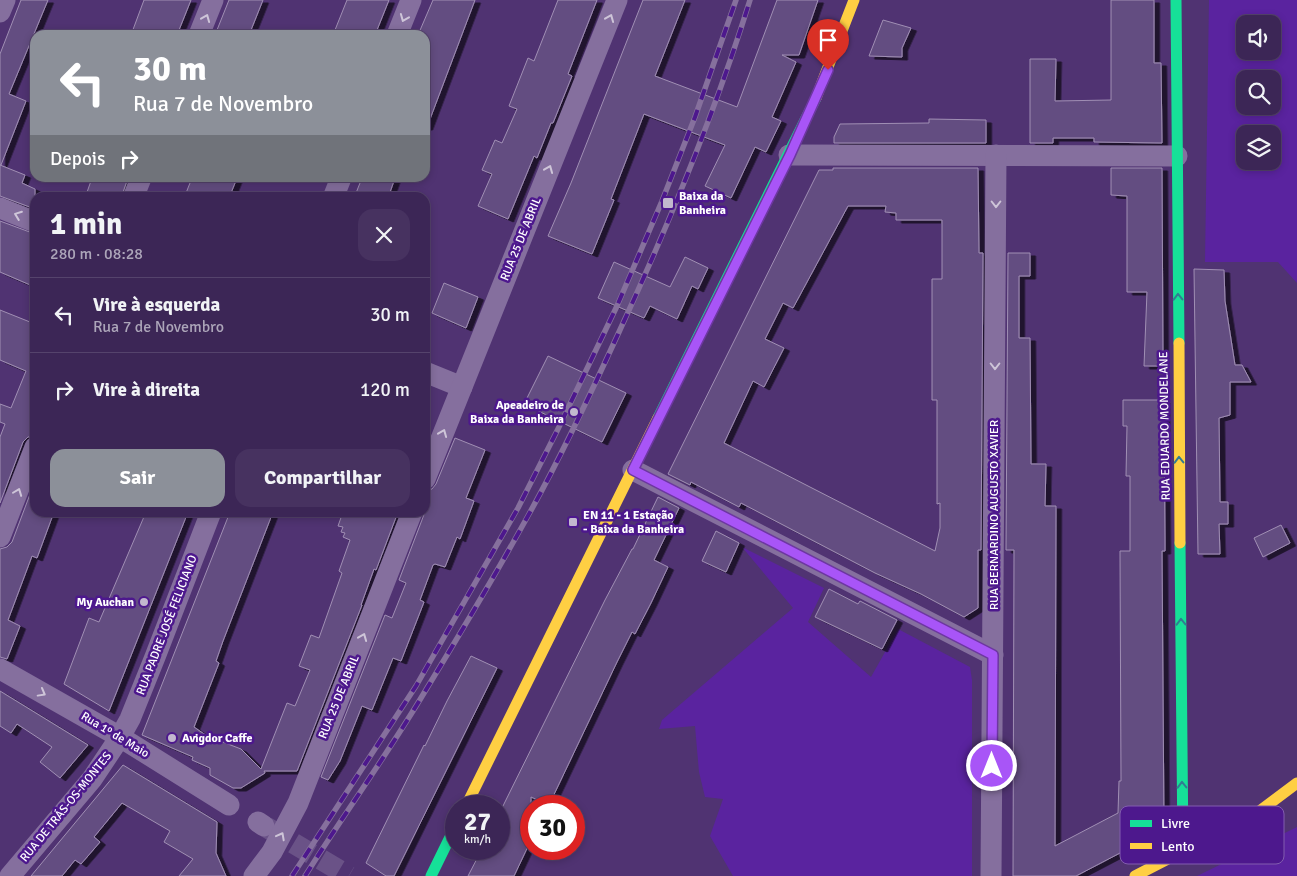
<!DOCTYPE html>
<html lang="pt">
<meta charset="utf-8">
<style>
body{margin:0;font-family:Signika,sans-serif;background:#473260;color:#f1f3f6;height:100vh;display:flex;flex-direction:column;font-size:19px;white-space:nowrap}
*{box-sizing:border-box;margin:0}
p{font-size:16px;color:#aca5b9}
.icon{flex:none;width:28px;height:28px;fill:none;stroke:currentColor;stroke-width:2;stroke-linecap:round;stroke-linejoin:round}
.map{position:relative;flex:1;overflow:hidden}
.drawer{position:absolute;left:30px;top:192px;width:400px;height:325px;display:flex;flex-direction:column;background:#3c2656;border-radius:15px;box-shadow:0 2px 8px #0003,0 0 0 1px #55436c}
.drawer>*{flex:none}
.hud{position:absolute;left:30px;top:30px;width:400px;height:152px;border-radius:15px;box-shadow:0 2px 8px #0003,0 0 0 1px #55436c;background:#8c9099;color:#fff;overflow:hidden}
.tools{position:absolute;left:1236px;top:15px;display:grid;gap:10px}
.tools a{display:grid;place-items:center;width:45px;height:45px;border-radius:10px;background:#3c2656;box-shadow:0 2px 8px #0003,0 0 0 1px #55436c;font-size:25px}
.speed{position:absolute;left:445px;top:795px;display:flex;gap:10px;font-size:25px;font-weight:700;text-align:center}
.speed>*{display:grid;place-content:center;width:65px;height:65px;border-radius:50%;background:#3c2656;box-shadow:0 2px 8px #0003,0 0 0 1px #55436c;line-height:1}
.speed small{font-size:12px;font-weight:400}
.speed .limit{border:8px solid #d22;background:#fff;color:#111}
.pin{position:absolute;display:grid;place-items:center;width:42px;height:42px;color:#fff;margin:-51px -21px;border-radius:50% 50% 50% 0;rotate:-45deg;box-shadow:0 0 5px #0007}
.pin .icon{rotate:45deg}
.me{position:absolute;width:55px;margin:-28px;rotate:0deg;stroke-linejoin:round;filter:drop-shadow(0 0 4px #0008)}
.turn{display:flex;align-items:center;gap:18px;height:105px;padding:0 20px;font-size:22px}
.turn .icon{width:65px;height:65px;stroke-width:2.5}
.turn b{display:block;font-size:35px;line-height:42px}
.then{display:flex;align-items:center;height:48px;padding:0 20px;background:#0003;gap:10px;font-size:19px}
.round{display:grid;place-items:center;flex:none;width:52px;height:52px;border-radius:15px;background:#473260}
.headline{display:flex;align-items:center;justify-content:space-between;height:85px;padding:0 20px}
h1{font-size:30px;font-weight:700;line-height:38px}
.primary-button{display:flex;gap:10px;margin-top:auto;padding:10px 20px}
.primary-button a{flex:1;height:58px;border-radius:15px;background:#8c9099;color:#fff;font-size:20px;font-weight:700;line-height:58px;text-align:center}
.primary-button a+a{background:#473260;color:#f1f3f6}
ul{padding:0;list-style:none}
li{display:flex;align-items:center;gap:15px;height:75px;padding:0 20px;border-top:1px solid #55436c}
li div{flex:1}
li b{display:block;font-size:19px}
li em{font-style:normal}
.map>svg:first-child{display:block}
</style>
<div class="map">
<svg width="1297" height="876" viewBox="0 0 1297 876">
<defs>
<filter id="shadow"><feDropShadow dx="5.5" dy="3" stdDeviation="0" flood-color="#0009"/></filter>
</defs>
<rect width="100%" height="100%" fill="#503372"/>
<g fill="#5a239f" fill-rule="evenodd">
<path d="M1209,0H1297V283L1278,262H1205ZM1245,24H1272V51H1245ZM1245,79H1272V106H1245ZM1245,134H1272V161H1245Z"/>
<path d="M742,547L824,588L808,622L871,677L898,629L970,667L972,680V876H733L710,836L723,799L705,797L699,772L695,726L659,729L662,720L793,608Z"/>
<path d="M1297,827V876H1197Z"/>
</g>
<g fill="#644d81" stroke="#a08fb4" fill-rule="evenodd" filter="url(#shadow)">
<path d="M21,0H48L9,94L26,101L1,165H0V54Z"/>
<path d="M144,0H191L177,35H131Z"/>
<path d="M229,0H263L249,35H215Z"/>
<path d="M347,0H389L375,35H333Z"/>
<path d="M433,0H475L427,127H425V35H418Z"/>
<path d="M558,0H597L568,74L572,76L553,123H551L537,158L534,156L508,219L478,206L492,174L482,170L495,140L502,143L517,109L509,106L528,58L534,61Z"/>
<path d="M643,0H685L655,76L737,107L777,0H818L799,55H782L796,62L772,117L781,121L766,152L755,147L731,198L705,186L725,145L644,114L611,199L614,200L592,254L548,236L571,183Z"/>
<path d="M1111,0H1154V63H1161L1162,143L1094,142V138H1053V143H1030V59H1056L1055,101L1111,100Z"/>
<path d="M883,20L911,28L902,48V57L869,56Z"/>
<path d="M929,119L986,120V143H834V137L840,124L929,123Z"/>
<path d="M0,165L25,175L22,183L35,189V209L0,196Z"/>
<path d="M833,168H978L979,253H983L981,550H978V608L964,617L921,594L875,573L741,503L739,507L691,482L690,485L668,474L819,170H833ZM848,206H886L885,212L896,213V220H942V279H932V400H937V504L940,503V528L935,551L724,443L753,381L764,387L784,348L765,339L783,303L793,308Z"/>
<path d="M1111,168H1162L1163,366H1144L1147,292H1127V196L1111,195Z"/>
<path d="M92,178H128L121,198H85Z"/>
<path d="M192,178H237L229,198H184Z"/>
<path d="M362,178H395L388,198H354Z"/>
<path d="M0,221L35,234V287L0,272Z"/>
<path d="M1008,253H1030V276H1019V338H1030L1031,464H1046L1045,506H1056L1055,846L1118,813L1119,781H1121L1120,551H1130V476H1126L1127,426H1123V400H1164L1165,541V551H1162L1164,830L1076,876H1013L1014,550H1006Z"/>
<path d="M685,257L708,268L698,289L692,286L677,319L650,306L644,318L598,298L614,262L670,287Z"/>
<path d="M1194,269L1224,270L1225,301L1235,365H1242L1251,382H1230V415L1219,418L1220,502H1228V524H1219L1220,554H1198Z"/>
<path d="M444,283L478,297L466,328L432,313Z"/>
<path d="M0,310L35,324V435L28,437L23,442L0,503V437L5,424L0,422V404L11,408L26,371L0,360Z"/>
<path d="M548,356L626,393L602,442L524,404Z"/>
<path d="M455,438L485,450L466,498L474,501L460,539L457,537L445,567L435,564L433,565L420,600L424,602L401,661L393,658L372,710L362,706L340,761L328,780L321,777L385,615L392,618L406,583L399,580L425,512V491L432,489L436,484Z"/>
<path d="M35,481V512H54L37,558L32,556L8,620L20,626L7,659L0,657V549L7,547L12,542Z"/>
<path d="M658,497L679,508L654,560L668,567L651,603L635,634L632,632L617,662L549,805L531,797V840L514,876H468L482,849H499V814L605,600L632,549H633Z"/>
<path d="M146,512H188L109,711L64,684L89,618L99,622Z"/>
<path d="M230,512H273L223,641L216,661L219,663L194,727L207,736L241,749L261,769L287,703L295,706L310,670L299,666L311,635L319,638L342,573L339,571L350,540L343,537L345,533L341,532L343,527L338,526L343,512H398L376,570L374,569L361,605H362L297,771H264L265,773L241,788H233L210,775V768L192,760L193,757L142,735Z"/>
<path d="M1281,525L1290,543L1263,557L1254,538Z"/>
<path d="M716,531L739,543L726,572L702,561Z"/>
<path d="M829,589L858,604L860,601L897,620L882,649L815,617Z"/>
<path d="M471,656L497,668L394,876H386L366,863L424,745L425,746L447,701Z"/>
<path d="M0,691L88,745L60,778L40,762L52,747L17,724L11,733L0,726Z"/>
<path d="M123,765L217,822L216,853L226,876H179L193,859L164,842L170,831L122,803L94,837L100,842L81,864L75,860L62,876H31Z"/>
</g>
<g fill="none" stroke-linecap="round" stroke-linejoin="round">
<path stroke="#6a5287" stroke-width="21" stroke-dasharray="21 11" stroke-linecap="butt" d="M266,827L349,876"/>
<g stroke="#856f9e" stroke-width="21">
<path d="M0,12L5,0"/>
<path d="M199,35L213,0"/>
<path d="M397,35L411,0"/>
<path d="M789,155L1177,156"/>
<path d="M133,198L141,178"/>
<path d="M333,198L341,178"/>
<path d="M0,208L35,222"/>
<path d="M425,372L462,387"/>
<path d="M633,470L993,655"/>
<path d="M425,479L617,0"/>
<path d="M0,537L35,447"/>
<path d="M0,669L120,737L229,805"/>
<path d="M258,822L264,826"/>
<path d="M10,876L92,779L120,737L130,719L155,657L211,512"/>
<path d="M254,876L272,852L298,803L412,512"/>
<path d="M991,876L996,155"/>
</g>
<g stroke="#16e098" stroke-width="11">
<path d="M1176,0L1179,343"/>
<path d="M658,418L816,98"/>
<path d="M1180,543L1183,851"/>
<path d="M431,876L456,825"/>
</g>
<g stroke="#ffcf43" stroke-width="11">
<path d="M816,98L854,0"/>
<path d="M1179,343L1180,543"/>
<path d="M466,806L658,418"/>
<path d="M1135,876L1257,813L1297,783"/>
</g>
<g stroke="#86709d" stroke-width="5.5">
<g id="rail">
<path d="M292,876L416,686L518,508L558,429L617,306L662,201L695,117L736,0"/>
<path d="M305,876C344,814 387,755 424,693C460,634 496,574 529,514C562,455 591,393 619,332C669,224 715,113 750,0"/>
</g>
</g>
<use href="#rail" stroke="#4d188d" stroke-width="4" stroke-dasharray="11" stroke-linecap="butt"/>
</g>
<defs><path id="oneway-chevron" d="M-2-3.5L2.5 0L-2 3.5" fill="none" stroke-width="1.6" stroke-linecap="round" stroke-linejoin="round" transform="scale(1.25)"/></defs>
<g stroke="#cec5d8">
<use href="#oneway-chevron" transform="translate(206 18) rotate(-68)"/>
<use href="#oneway-chevron" transform="translate(404 18) rotate(112)"/>
<use href="#oneway-chevron" transform="translate(610 18) rotate(-68)"/>
<use href="#oneway-chevron" transform="translate(549 169) rotate(-68)"/>
<use href="#oneway-chevron" transform="translate(996 204) rotate(90)"/>
<use href="#oneway-chevron" transform="translate(18 215) rotate(-159)"/>
<use href="#oneway-chevron" transform="translate(995 366) rotate(90)"/>
<use href="#oneway-chevron" transform="translate(443 433) rotate(-68)"/>
<use href="#oneway-chevron" transform="translate(18 492) rotate(-69)"/>
<use href="#oneway-chevron" transform="translate(363 637) rotate(-68)"/>
<use href="#oneway-chevron" transform="translate(42 693) rotate(29)"/>
<use href="#oneway-chevron" transform="translate(281 836) rotate(-62)"/>
</g>
<g stroke="#327c92">
<use href="#oneway-chevron" transform="translate(1178 297) rotate(-91)"/>
<use href="#oneway-chevron" transform="translate(1179 460) rotate(-91)"/>
<use href="#oneway-chevron" transform="translate(1181 622) rotate(-91)"/>
<use href="#oneway-chevron" transform="translate(1182 785) rotate(-91)"/>
</g>
<g fill="none" stroke-linecap="round" stroke-linejoin="round">
<g stroke="#6d37a1" stroke-width="12">
<path id="route" d="M828,70L790,155L633,470L993,655L992,766"/>
</g>
<use href="#route" stroke="#a855f7" stroke-width="9"/>
</g>
<g fill="#c2b8ce" stroke="#4d188d" stroke-width="2">
<rect x="662" y="197" width="12" height="12" rx="2.5"/>
<circle cx="574" cy="412" r="5"/>
<rect x="568" y="517" width="10" height="10" rx="2.5"/>
<circle cx="144" cy="602" r="5"/>
<circle cx="172" cy="738" r="5"/>
</g>
<g text-anchor="middle" dominant-baseline="central" stroke-width="5" stroke-linejoin="round" paint-order="stroke">
<g font-size="12" font-weight="bold" fill="#fff" stroke="#4d188d" text-anchor="start">
<text x="679" y="196">Baixa da<tspan x="679" dy="14">Banheira</tspan></text>
<text x="564" y="405" text-anchor="end">Apeadeiro de<tspan x="564" dy="14">Baixa da Banheira</tspan></text>
<text x="583" y="515">EN 11 - 1 Estação<tspan x="583" dy="14">- Baixa da Banheira</tspan></text>
<text x="134" y="602" text-anchor="end">My Auchan</text>
<text x="182" y="738">Avigdor Caffe</text>
</g>
<g font-size="12" fill="#fff" stroke="#4d188d">
<text transform="translate(521 239) rotate(-68)">RUA 25 DE ABRIL</text>
<text transform="translate(1165 426) rotate(-91)">RUA EDUARDO MONDELANE</text>
<text transform="translate(994 515) rotate(-90)">RUA BERNARDINO AUGUSTO XAVIER</text>
<text transform="translate(167 625) rotate(-69)">RUA PADRE JOSÉ FELICIANO</text>
<text transform="translate(339 697) rotate(-68)">RUA 25 DE ABRIL</text>
<text transform="translate(115 735) rotate(31)">Rua 1º de Maio</text>
<text transform="translate(66 807) rotate(-51)">RUA DE TRÁS-OS-MONTES</text>
</g>
</g>
<rect x="1120" y="806" width="164" height="58" rx="8" fill="#4d188d" stroke="#825daf" stroke-width="1"/>
<rect x="1130" y="820" width="22" height="7" fill="#16e098"/>
<rect x="1130" y="843" width="22" height="6" fill="#ffcf43"/>
<g font-size="14" fill="#fff">
<text x="1161" y="828">Livre</text>
<text x="1161" y="851">Lento</text>
</g>
</svg>
<div class="tools">
<a><svg class="icon" aria-label="sound" viewBox="0 0 24 24"><path d="M4 9h4l5-4v14l-5-4H4zM17 9q2 3 0 6"/></svg></a>
<a><svg class="icon" aria-label="search" viewBox="0 0 24 24"><circle cx="10" cy="10" r="6"/><path d="M15 15l6 6"/></svg></a>
<a><svg class="icon" aria-label="layers" viewBox="0 0 24 24"><path d="M12 4l9 5-9 5-9-5zM3 14l9 5 9-5"/></svg></a>
</div>
<div class="speed"><div>27<small>km/h</small></div><div class="limit">30</div></div>
<div class="pin" style="left:828px;top:70px;background:#d93025"><svg class="icon" aria-label="arrive" viewBox="0 0 24 24"><path d="M6 21V4h12l-3 4 3 4H6"/></svg></div>
<svg class="me" style="left:992px;top:766px" viewBox="-20 -20 40 40"><circle r="17" fill="#a855f7" stroke="#fff" stroke-width="3"/><path d="M0-11L8 9 0 5-8 9z" fill="#fff"/></svg>
<div class="hud">
<div class="turn"><svg class="icon" aria-label="left" viewBox="0 0 24 24"><path d="M17 20v-9H6M10 6l-5 5 5 5"/></svg><div><b>30 m</b>Rua 7 de Novembro</div></div>
<div class="then">Depois<svg class="icon" aria-label="right" viewBox="0 0 24 24"><path d="M7 20v-9h11M14 6l5 5-5 5"/></svg></div>
</div>
<section class="drawer">
<div class="headline"><div><h1>1 min</h1><p>280 m · 08:28</p></div><a class="round"><svg class="icon" aria-label="close" viewBox="0 0 24 24"><path d="M6 6l12 12M18 6L6 18"/></svg></a></div>
<ul>
<li><svg class="icon" aria-label="left" viewBox="0 0 24 24"><path d="M17 20v-9H6M10 6l-5 5 5 5"/></svg><div><b>Vire à esquerda</b><p>Rua 7 de Novembro</p></div><em>30 m</em></li>
<li><svg class="icon" aria-label="right" viewBox="0 0 24 24"><path d="M7 20v-9h11M14 6l5 5-5 5"/></svg><div><b>Vire à direita</b></div><em>120 m</em></li>
</ul>
<div class="primary-button"><a>Sair</a><a>Compartilhar</a></div>
</section>
</div>
